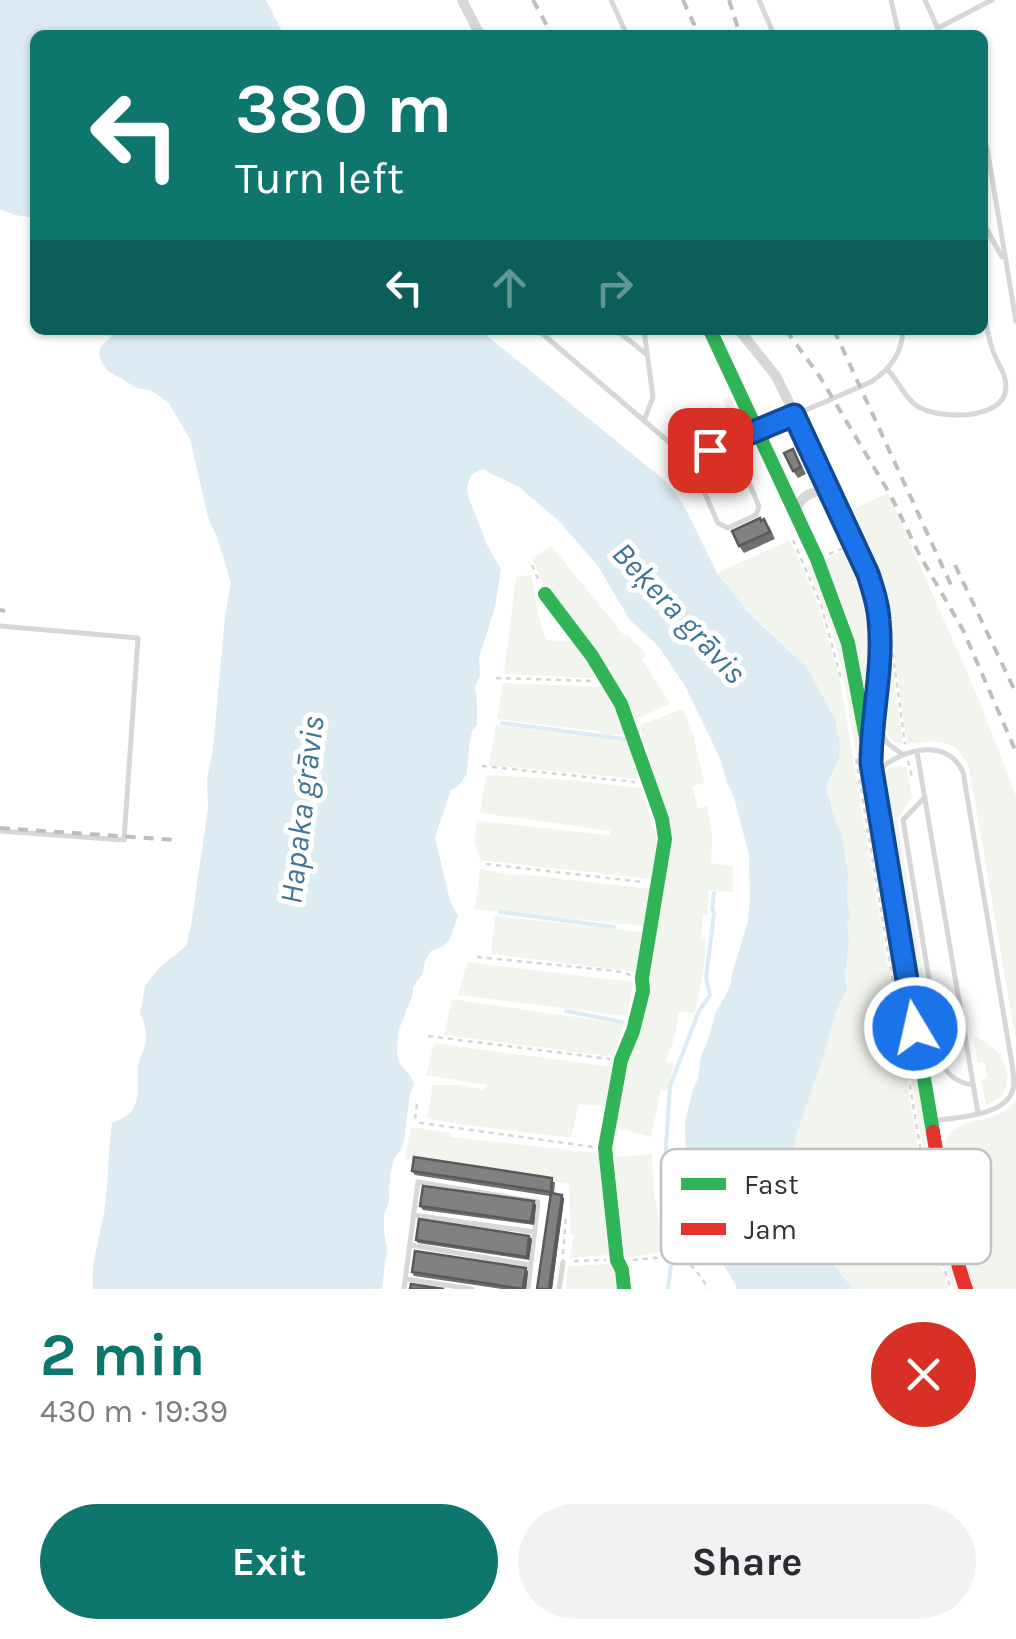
<!DOCTYPE html>
<meta charset="utf-8">
<style>
body{margin:0;font-family:Karla,sans-serif;background:#f2f2f3;color:#2b2b33;height:100vh;display:flex;flex-direction:column;font-size:38px;white-space:nowrap}
*{box-sizing:border-box;margin:0}
p{font-size:32px;color:#7c7c81}
.icon{flex:none;width:55px;height:55px;fill:none;stroke:currentColor;stroke-width:2;stroke-linecap:round;stroke-linejoin:round}
.map{position:relative;height:1289px;overflow:hidden}
.side{display:flex;flex-direction:column;background:#fff;flex:1}
.side>*{flex:none}
.top-card{position:absolute;left:30px;top:30px;width:958px;height:305px;border-radius:15px;box-shadow:0 2px 8px #0004;background:#0f766e;color:#fff;overflow:hidden}
.pin{position:absolute;display:grid;place-items:center;width:85px;height:85px;color:#fff;margin:-42px;border-radius:20px;box-shadow:0 5px 15px #0006}
.me{position:absolute;width:110px;margin:-55px;rotate:351deg;stroke-linejoin:round;filter:drop-shadow(0 0 8px #0008)}
.turn{display:flex;align-items:center;gap:35px;height:210px;padding:0 40px;font-size:45px}
.turn .icon{width:130px;height:130px;stroke-width:2.5}
.turn b{display:block;font-size:70px;line-height:85px}
.lanes{display:flex;align-items:center;height:95px;padding:0 40px;background:#0003;justify-content:center;gap:50px;direction:ltr}
.lanes .off{opacity:.35}
.round{display:grid;place-items:center;flex:none;width:105px;height:105px;border-radius:52px;background:#f2f2f3}
.overview{display:flex;align-items:center;justify-content:space-between;height:170px;padding:0 40px}
h1{font-size:60px;font-weight:700;line-height:75px;color:#0f766e}
.button{display:flex;gap:20px;margin-top:auto;padding:20px 40px}
.button a{flex:1;height:115px;border-radius:60px;background:#0f766e;color:#fff;font-size:40px;font-weight:700;line-height:115px;text-align:center}
.button a+a{background:#f2f2f3;color:#2b2b33}
.map>svg:first-child{display:block}
</style>
<div class="map">
<svg width="1016" height="1289" viewBox="0 0 1016 1289">
<rect width="100%" height="100%" fill="#fff"/>
<g fill="#f1f5ed">
<path d="M730,397L737,414L730,429L723,433L718,425L704,431L708,441L692,445L684,442L677,430V423L684,418L711,405L716,417L728,412L723,400Z"/>
<path d="M888,493L977,695L1016,796V1041L969,768C956,737 937,740 907,744L886,595L863,535L859,536L848,512Z"/>
<path d="M790,540L818,603L840,680L929,1213L940,1262L948,1289H853L829,1257L810,1222L798,1186L795,1158V1139L823,1057L835,1014L847,988L845,976L849,942L847,924L851,916L847,900L848,875L842,834L836,823L826,787L839,759L840,745L835,719L770,631L749,613L717,573Z"/>
<path d="M551,546L623,634L628,635L646,654L642,659L670,704L636,719L612,679L550,598L532,559Z"/>
<path d="M850,548L865,584L873,620L869,708L850,626L824,559Z"/>
<path d="M812,563L837,627L846,661L915,1068H909L844,681L831,628L807,566Z"/>
<path d="M531,575C536,597 537,618 546,640L573,642L595,672L593,678L504,674L516,577Z"/>
<path d="M887,628L903,745L893,741L883,725Z"/>
<path d="M503,683L605,687L620,712L627,734L609,735L596,731L497,719Z"/>
<path d="M683,709L693,734L704,783L692,786L698,808L707,806L712,835L711,863L733,866V892L708,890V915L703,914L701,937L706,938C705,964 701,988 695,1013L679,1012L675,1036L666,1061L674,1064L667,1091L661,1090L651,1137L614,1127L630,1053L646,1003L665,883L669,837L640,725Z"/>
<path d="M496,725L629,741L638,779L489,765Z"/>
<path d="M898,766L907,767L912,798L897,819L938,1064L927,1066L880,784C882,773 887,768 898,766Z"/>
<path d="M486,775L571,780L641,788L658,842L651,879L480,860L474,842L477,821L610,835L611,831L480,813Z"/>
<path d="M480,869L513,875L521,874L650,889L644,926L475,909Z"/>
<path d="M495,916L642,932L637,972L491,954Z"/>
<path d="M467,962L633,982L627,1016L458,995Z"/>
<path d="M452,999L624,1024L614,1057L444,1035Z"/>
<path d="M976,1037C1000,1047 1016,1071 1002,1096L986,1105L981,1080L987,1078L985,1062L978,1063L974,1039Z"/>
<path d="M434,1043L613,1067L605,1106L579,1104L571,1138L457,1124L427,1118L433,1085H460L484,1090L486,1085L426,1075Z"/>
<path d="M916,1072L945,1245L959,1289H953L939,1244L910,1073Z"/>
<path d="M1016,1101V1289H972L956,1237L943,1157C944,1109 993,1131 1016,1101Z"/>
<path d="M411,1127L451,1133V1137L599,1153L610,1255L570,1258L574,1235L571,1234L569,1184L405,1159Z"/>
<path d="M652,1154L654,1194L665,1251L625,1258L614,1157Z"/>
<path d="M612,1264L617,1272L618,1289H566L568,1266Z"/>
</g>
<g fill="#ddebf3">
<path d="M0,0H266L284,35H35V218L15,215L0,209Z"/>
<path d="M112,330H480L664,480L677,495L687,512L717,573L749,613L807,668L835,719L840,745L839,759L826,787L836,823L842,834L848,875L847,900L851,916L847,924L849,942L845,976L847,988L835,1015L823,1057L795,1139V1158L798,1186L810,1222L829,1258L853,1289H736V1285L719,1258L707,1251L696,1231L688,1208L685,1187L692,1174L683,1162L686,1158L685,1122L693,1089L698,1079L701,1056L707,1043L716,1012L730,987L732,974L748,921L750,902L749,855L734,797L726,780L720,758L685,686L659,647L630,620L598,566L559,521L519,487L482,469L471,475L467,487L468,496L488,547L501,569L495,608L479,657L480,676L475,687L477,701V725L472,731L469,747L467,774L459,785L451,790L435,837L450,901L458,916L449,941L442,947L431,951L425,960L423,973L413,987V994L398,1032L397,1054L400,1064L411,1077L414,1085L410,1093L404,1140L401,1150L395,1157L390,1174L389,1202L384,1215V1232L387,1248L382,1289H93C90,1256 106,1221 107,1187C109,1165 109,1144 112,1123C146,1112 135,1089 139,1061C140,1056 144,1051 145,1046C148,1036 145,1022 140,1014L145,986L159,968L186,946L191,925L208,808L207,780L213,748L225,616L231,583L218,540L208,517L190,439L169,403L152,391L137,388L108,371L100,359L99,353L101,346L110,338Z"/>
</g>
<g fill="none" stroke-linecap="round" stroke-linejoin="round">
<g stroke="#ddebf3" stroke-width="4">
<path d="M502,723L625,739"/>
<path d="M500,912L614,927"/>
<path d="M566,1011L622,1022"/>
<path d="M669,1247L663,1191L670,1086L699,1011L710,995L706,978L714,913L712,908L714,893"/>
<path d="M668,1289L671,1266"/>
</g>
<g stroke="#d6d6d6" stroke-width="2.5" stroke-dasharray="5 5" stroke-linecap="butt">
<path d="M793,540L821,605L841,678"/>
<path d="M829,554L844,548"/>
<path d="M532,565L540,583"/>
<path d="M890,633L905,744"/>
<path d="M496,678L595,681"/>
<path d="M856,759L931,1213L937,1247L951,1289"/>
<path d="M908,761L912,778"/>
<path d="M482,766L635,782"/>
<path d="M486,864L643,882"/>
<path d="M477,957L616,971L631,975"/>
<path d="M428,1036L610,1059"/>
<path d="M417,1104L415,1117L421,1123L593,1147"/>
<path d="M563,1254L566,1216"/>
<path d="M633,1260L675,1256C693,1262 698,1274 709,1289"/>
<path d="M574,1261L606,1260"/>
</g>
<g stroke="#d7d7d7" stroke-width="5">
<path d="M611,0L627,35"/>
<path d="M759,0L774,35"/>
<path d="M891,0L899,35"/>
<path d="M925,0L941,35"/>
<path d="M936,35L938,28L992,0"/>
<path d="M982,136L987,148L1016,321"/>
<path d="M982,221L1002,257"/>
<path d="M538,330L690,460L871,382C890,369 902,354 903,330"/>
<path d="M616,330L645,353"/>
<path d="M887,369C898,380 904,397 917,406C936,419 1004,422 1006,388C1007,375 997,363 993,351C988,336 985,320 982,304"/>
<path d="M644,421L653,397L644,330"/>
<path d="M690,460L718,523L728,528L756,515L759,506L731,441"/>
<path d="M0,626L138,638L124,840L0,831"/>
<path d="M877,722L887,743L902,754"/>
<path d="M917,752L978,1113"/>
<path d="M874,775C896,750 946,735 963,772L1012,1064C1013,1072 1015,1081 1013,1089C1007,1116 957,1117 934,1121"/>
<path d="M925,797L903,820L943,1065C949,1077 960,1083 973,1085"/>
<path d="M413,1215L534,1232"/>
<path d="M410,1245L530,1265"/>
<path d="M406,1279L472,1289"/>
<path d="M404,1289L418,1182L538,1202L528,1289"/>
<path d="M559,1289L563,1262"/>
</g>
<g stroke="#d7d7d7" stroke-width="10">
<path d="M462,0L480,35"/>
<path d="M739,330L776,376L813,452L867,573L876,599L879,623L875,717L871,726V748"/>
<path d="M795,511C802,494 814,489 831,492"/>
</g>
<g stroke="#30b455" stroke-width="14">
<path d="M710,330L817,559L848,643L871,764L933,1132"/>
<path d="M545,594L592,656L621,704L662,819L665,839L642,978L643,991L633,1031L621,1060L605,1148L617,1260L622,1270L624,1289"/>
</g>
<path stroke="#e5322d" stroke-width="14" d="M933,1132C942,1185 948,1239 966,1289"/>
<g stroke="#bebebe" stroke-width="4" stroke-dasharray="10 8" stroke-linecap="butt">
<path d="M533,0L552,35"/>
<path d="M683,0L699,35"/>
<path d="M729,0L740,35"/>
<path d="M786,330L820,377L891,496L919,554L963,630L1016,752"/>
<path d="M834,330L951,585"/>
<path d="M955,565L1016,693"/>
<path d="M0,610L5,611"/>
<path d="M0,828L176,840"/>
</g>
</g>
<g fill="#6f6f6f">
<path d="M793,449L806,474L798,478L793,471Z"/>
<path d="M761,521L769,526L775,539L744,553L739,546Z"/>
<path d="M412,1171L555,1182L554,1194L562,1195L564,1199L552,1289H537L550,1196L415,1175Z"/>
<path d="M536,1205L534,1225L423,1210L420,1206Z"/>
<path d="M532,1239L529,1260L418,1243L416,1240Z"/>
<path d="M526,1268L528,1272L526,1289H502L414,1276L412,1272Z"/>
</g>
<g fill="#5a5a5a">
<path d="M562,1195L564,1199L552,1289H549Z"/>
<path d="M534,1201L536,1205L534,1225L531,1222Z"/>
<path d="M529,1236L532,1239L529,1260L527,1257Z"/>
<path d="M526,1268L528,1272L526,1289H523Z"/>
</g>
<g fill="#818181" stroke="#5a5a5a" stroke-width="2.5">
<path d="M793,449L801,467L793,471L784,453Z"/>
<path d="M760,518L761,521L764,519L770,532L739,546L732,531Z"/>
<path d="M414,1157L552,1178L551,1192L412,1171Z"/>
<path d="M423,1186L534,1201L531,1222L420,1206Z"/>
<path d="M551,1193L562,1195L549,1289H537Z"/>
<path d="M419,1219L529,1236L527,1257L416,1240Z"/>
<path d="M415,1251L526,1268L523,1289L412,1272Z"/>
<path d="M411,1284L444,1289H410Z"/>
</g>
<g fill="none" stroke-linecap="round" stroke-linejoin="round">
<g stroke="#114b97" stroke-width="25">
<path id="route" d="M710,450L794,415L868,574C873,589 878,604 879,620C884,668 871,716 871,764L915,1028"/>
</g>
<use href="#route" stroke="#1a73e8" stroke-width="18"/>
</g>
<g text-anchor="middle" dominant-baseline="central" stroke-width="10" stroke-linejoin="round" paint-order="stroke">
<g font-size="32" font-style="italic" fill="#3f7597" stroke="#fff">
<text transform="translate(679 613) rotate(47)">Beķera grāvis</text>
<text transform="translate(302 810) rotate(-83)">Hapaka grāvis</text>
</g>
</g>
<rect x="661" y="1149" width="330" height="115" rx="15" fill="#fff" stroke="#c2c2c2" stroke-width="2.5"/>
<rect x="681" y="1178" width="45" height="12" fill="#30b455"/>
<rect x="681" y="1223" width="45" height="12" fill="#e5322d"/>
<g font-size="28" fill="#333">
<text x="744" y="1194">Fast</text>
<text x="744" y="1239">Jam</text>
</g>
</svg>
<div class="pin" style="left:710px;top:450px;background:#d93025"><svg class="icon" aria-label="arrive" viewBox="0 0 24 24"><path d="M6 21V4h12l-3 4 3 4H6"/></svg></div>
<svg class="me" style="left:915px;top:1028px" viewBox="-20 -20 40 40"><circle r="17" fill="#1a73e8" stroke="#fff" stroke-width="3"/><path d="M0-11L8 9 0 5-8 9z" fill="#fff"/></svg>
<div class="top-card">
<div class="turn"><svg class="icon" aria-label="left" viewBox="0 0 24 24"><path d="M17 20v-9H6M10 6l-5 5 5 5"/></svg><div><b>380 m</b>Turn left</div></div>
<div class="lanes"><svg class="icon" aria-label="left" viewBox="0 0 24 24"><path d="M17 20v-9H6M10 6l-5 5 5 5"/></svg><svg class="icon off" aria-label="ahead" viewBox="0 0 24 24"><path d="M12 20V5M6 11l6-6 6 6"/></svg><svg class="icon off" aria-label="right" viewBox="0 0 24 24"><path d="M7 20v-9h11M14 6l5 5-5 5"/></svg></div>
</div>
</div>
<section class="side">
<div class="overview"><div><h1>2 min</h1><p>430 m · 19:39</p></div><a class="round" style="background:#d93025;color:#fff"><svg class="icon" aria-label="close" viewBox="0 0 24 24"><path d="M6 6l12 12M18 6L6 18"/></svg></a></div>
<div class="button"><a>Exit</a><a>Share</a></div>
</section>
